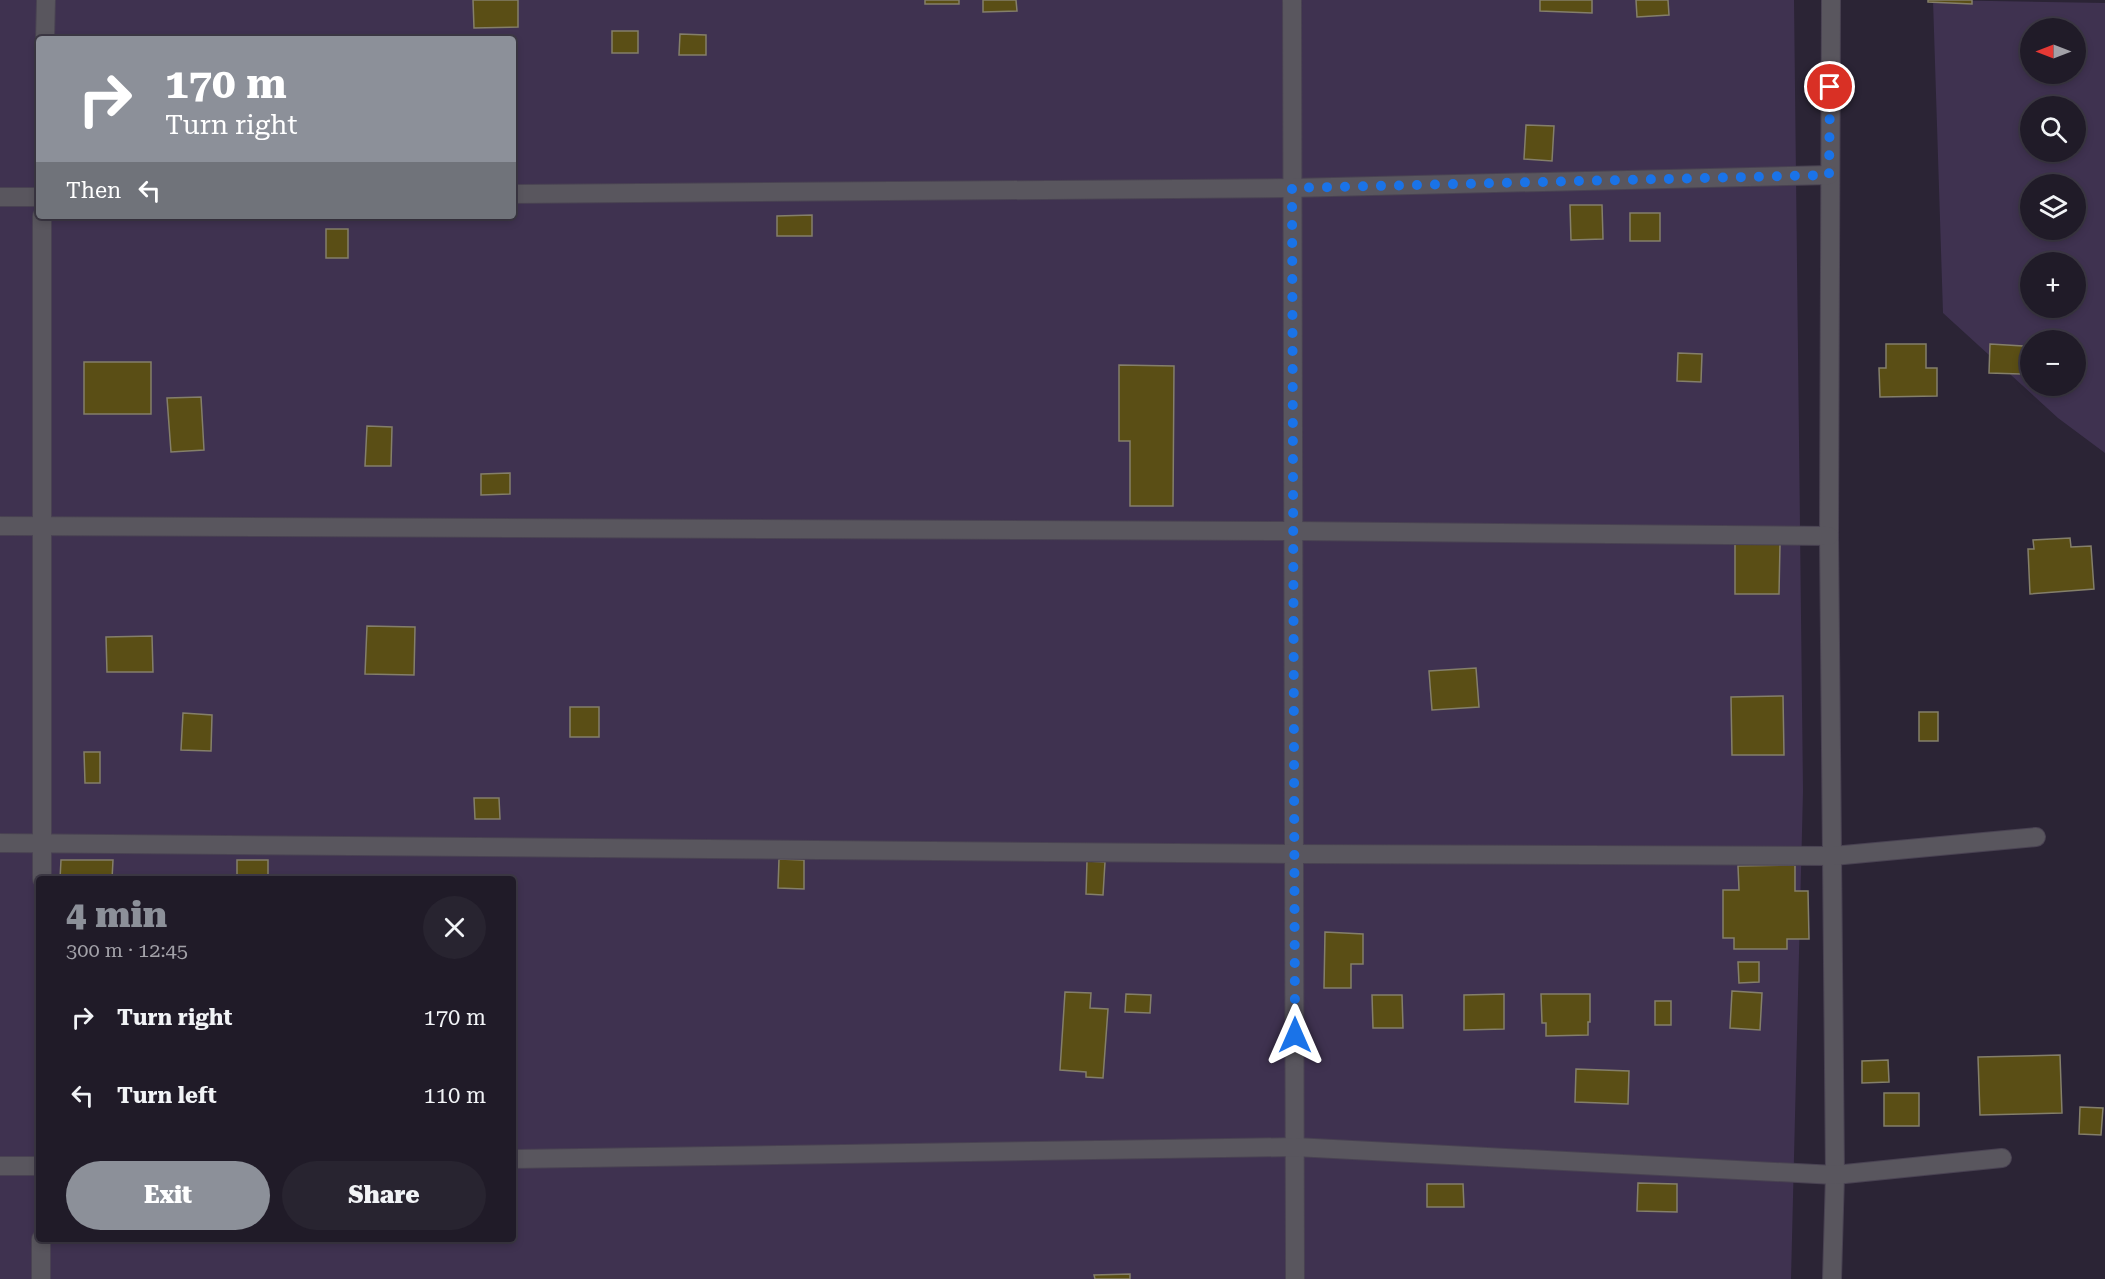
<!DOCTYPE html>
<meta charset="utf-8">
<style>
body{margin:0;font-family:"Roboto Serif",serif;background:#282430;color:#f1f3f6;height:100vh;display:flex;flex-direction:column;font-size:22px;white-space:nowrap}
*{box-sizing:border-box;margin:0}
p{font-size:20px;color:#a2a1a8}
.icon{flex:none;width:33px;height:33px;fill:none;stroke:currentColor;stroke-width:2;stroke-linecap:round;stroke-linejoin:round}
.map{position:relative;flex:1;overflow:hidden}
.side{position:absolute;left:36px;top:876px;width:480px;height:366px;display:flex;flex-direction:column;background:#201b28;border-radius:6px;box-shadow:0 3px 9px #0003,0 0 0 2px #3d3945}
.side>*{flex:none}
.guide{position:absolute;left:36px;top:36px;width:480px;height:183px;border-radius:6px;box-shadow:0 3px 9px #0003,0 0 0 2px #3d3945;background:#8c9099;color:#fff;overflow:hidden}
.needle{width:39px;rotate:270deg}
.tools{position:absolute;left:2020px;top:18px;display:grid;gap:12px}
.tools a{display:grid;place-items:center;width:66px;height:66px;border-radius:50%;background:#201b28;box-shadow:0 3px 9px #0003,0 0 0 2px #3d3945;font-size:30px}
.pin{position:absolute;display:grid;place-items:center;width:51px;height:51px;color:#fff;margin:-26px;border:3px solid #fff;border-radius:50%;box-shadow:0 2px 6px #0007}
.me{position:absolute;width:66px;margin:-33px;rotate:0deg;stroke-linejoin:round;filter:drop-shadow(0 0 4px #0008)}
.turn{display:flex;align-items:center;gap:21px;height:126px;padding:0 30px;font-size:27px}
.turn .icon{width:78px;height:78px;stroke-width:2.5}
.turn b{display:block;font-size:42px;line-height:51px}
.then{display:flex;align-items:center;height:57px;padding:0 30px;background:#0003;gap:12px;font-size:22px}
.round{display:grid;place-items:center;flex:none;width:63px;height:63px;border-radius:32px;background:#282430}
.overview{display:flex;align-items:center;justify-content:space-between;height:102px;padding:0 30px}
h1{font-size:36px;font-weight:800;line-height:45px;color:#8c9099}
.action{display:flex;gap:12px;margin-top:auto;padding:12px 30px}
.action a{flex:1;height:69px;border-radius:36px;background:#8c9099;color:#fff;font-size:24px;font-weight:800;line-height:69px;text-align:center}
.action a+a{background:#282430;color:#f1f3f6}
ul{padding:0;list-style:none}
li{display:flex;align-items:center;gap:18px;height:78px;padding:0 30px}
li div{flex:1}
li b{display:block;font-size:22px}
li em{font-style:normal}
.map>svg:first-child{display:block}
</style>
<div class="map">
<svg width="2105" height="1279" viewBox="0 0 2105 1279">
<rect width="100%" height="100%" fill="#2b2435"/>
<g fill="#3f3250" fill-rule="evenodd">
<path d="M0,0H1794L1803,791L1791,1279H0ZM39,39H513V216H39ZM39,879H513V1239H39Z"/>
<path d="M1933,0L2105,3V453L2058,418L1943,313ZM2031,28H2076V74H2031ZM2031,106H2076V152H2031ZM2031,184H2076V230H2031ZM2031,262H2076V308H2031ZM2031,340H2076V386H2031Z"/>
</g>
<g fill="#5a4e15" stroke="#847f6a" stroke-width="1.5">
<path d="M473,0H518V27L474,28Z"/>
<rect x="925" y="0" width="34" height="4"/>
<path d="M983,0H1016L1017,11L983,12Z"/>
<path d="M1540,0H1592V13L1540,11Z"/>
<path d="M1636,0H1668L1669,15L1637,17Z"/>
<path d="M1928,0H1972V4L1928,2Z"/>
<rect x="612" y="31" width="26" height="22"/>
<path d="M680,34L706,35V55H679Z"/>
<path d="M1526,125L1554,126L1552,161L1524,159Z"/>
<path d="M1570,205H1602L1603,239L1571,240Z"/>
<rect x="1630" y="213" width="30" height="28"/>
<path d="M812,215V236H777V216Z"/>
<rect x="326" y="229" width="22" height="29"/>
<path d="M1886,344H1926V368H1937V396L1880,397L1879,368H1886Z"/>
<path d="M1990,344L2023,346L2021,374L1989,373Z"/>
<path d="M1678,353L1702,354L1701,382L1677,381Z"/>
<rect x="84" y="362" width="67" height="52"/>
<path d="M1119,365L1174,366L1173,506H1130V441H1119Z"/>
<path d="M201,397L204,450L171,452L167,398Z"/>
<path d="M367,426L392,427L391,466H365Z"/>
<path d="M510,473V494L481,495V474Z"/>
<path d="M2070,538L2071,547L2091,546L2094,589L2030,594L2028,549H2034L2033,540Z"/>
<path d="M1735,544H1780L1779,594H1735Z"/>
<path d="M367,626L415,627L414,675L365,674Z"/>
<path d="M152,636L153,672H107L106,637Z"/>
<path d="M1476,668L1479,707L1432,710L1429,671Z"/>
<path d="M1783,696L1784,755H1732L1731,697Z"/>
<rect x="570" y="707" width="29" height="30"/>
<rect x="1919" y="712" width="19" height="29"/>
<path d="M183,713L212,715L211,751L181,750Z"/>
<path d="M84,752H100V783H85Z"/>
<path d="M474,798H499L500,819H475Z"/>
<path d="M779,859L804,860V889L778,888Z"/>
<path d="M61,860H113L112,879H60Z"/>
<rect x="237" y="860" width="31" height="19"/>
<path d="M1087,861L1105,862L1103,895L1086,894Z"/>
<path d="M1795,865V891H1808L1809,939H1787V949H1734V938H1723V890H1739L1738,866Z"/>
<path d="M1325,932L1363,934V964H1351V988H1324Z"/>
<path d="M1738,962H1759V982L1739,983Z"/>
<path d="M1732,991L1762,993L1760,1030L1730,1028Z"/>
<path d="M1065,992L1091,993L1090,1008L1108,1009L1103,1078L1086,1077V1072L1060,1070Z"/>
<path d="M1126,994L1151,995L1150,1013L1125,1012Z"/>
<path d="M1504,994V1029L1464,1030V995Z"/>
<path d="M1541,994H1590V1022H1588V1035L1546,1036V1023H1542Z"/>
<path d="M1372,995H1402L1403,1028H1373Z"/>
<rect x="1655" y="1001" width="16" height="24"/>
<path d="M2060,1055L2062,1113L1980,1115L1978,1057Z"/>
<path d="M1888,1060L1889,1082L1862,1083V1061Z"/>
<path d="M1576,1069L1629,1071L1628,1104L1575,1102Z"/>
<rect x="1884" y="1093" width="35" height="33"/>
<path d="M2080,1107L2103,1108L2101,1135L2079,1134Z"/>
<path d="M1638,1183L1677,1184V1212L1637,1211Z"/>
<path d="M1427,1184H1463L1464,1207H1427Z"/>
<path d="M1130,1274V1279H1095L1094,1275Z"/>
</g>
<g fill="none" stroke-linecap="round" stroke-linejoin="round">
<g stroke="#494252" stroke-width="20">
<g id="minor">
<path d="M1292,0L1295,1279"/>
<path d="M1831,0L1829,536L1835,1175L1832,1279"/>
<path d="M45,39L46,0"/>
<path d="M513,194L1292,188L1829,175"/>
<path d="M0,197H39"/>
<path d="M0,526L1294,531L1829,536"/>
<path d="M0,843L1294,854L1833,856L2036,837"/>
<path d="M42,879V216"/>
<path d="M513,1159L1295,1147L1835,1175L2002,1158"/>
<path d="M0,1166H39"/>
<path d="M41,1239V1279"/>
</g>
</g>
<use href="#minor" stroke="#59565e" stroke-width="18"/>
</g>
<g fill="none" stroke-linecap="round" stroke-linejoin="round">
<path stroke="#1a73e8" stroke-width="10" stroke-dasharray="0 18" d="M1295,1035L1292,188L1829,175L1830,87"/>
</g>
</svg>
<div class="tools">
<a><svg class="needle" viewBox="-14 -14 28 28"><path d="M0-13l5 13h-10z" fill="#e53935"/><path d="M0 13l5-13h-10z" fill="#a2a1a8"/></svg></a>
<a><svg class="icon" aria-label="search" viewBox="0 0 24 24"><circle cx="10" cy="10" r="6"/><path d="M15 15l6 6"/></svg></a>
<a><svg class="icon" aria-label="layers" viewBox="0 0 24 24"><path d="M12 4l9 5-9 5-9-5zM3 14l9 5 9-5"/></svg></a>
<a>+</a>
<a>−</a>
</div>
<div class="pin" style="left:1830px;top:87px;background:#d93025"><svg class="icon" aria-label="arrive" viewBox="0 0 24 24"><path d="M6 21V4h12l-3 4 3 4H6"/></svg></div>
<svg class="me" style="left:1295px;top:1035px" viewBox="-20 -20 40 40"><path d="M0-17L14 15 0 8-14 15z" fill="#1a73e8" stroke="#fff" stroke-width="4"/></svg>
<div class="guide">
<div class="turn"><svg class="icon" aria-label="right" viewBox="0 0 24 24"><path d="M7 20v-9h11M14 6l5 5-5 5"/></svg><div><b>170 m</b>Turn right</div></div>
<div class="then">Then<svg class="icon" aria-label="left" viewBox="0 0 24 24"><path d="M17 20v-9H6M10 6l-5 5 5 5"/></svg></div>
</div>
<section class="side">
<div class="overview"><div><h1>4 min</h1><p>300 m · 12:45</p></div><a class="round"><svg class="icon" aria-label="close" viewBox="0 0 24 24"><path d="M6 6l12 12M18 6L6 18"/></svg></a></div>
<ul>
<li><svg class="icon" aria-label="right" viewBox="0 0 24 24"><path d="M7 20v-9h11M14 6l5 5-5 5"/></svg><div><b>Turn right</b></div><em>170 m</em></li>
<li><svg class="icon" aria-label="left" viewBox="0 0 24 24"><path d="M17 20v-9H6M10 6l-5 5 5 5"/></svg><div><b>Turn left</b></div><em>110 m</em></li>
</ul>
<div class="action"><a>Exit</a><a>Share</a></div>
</section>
</div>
